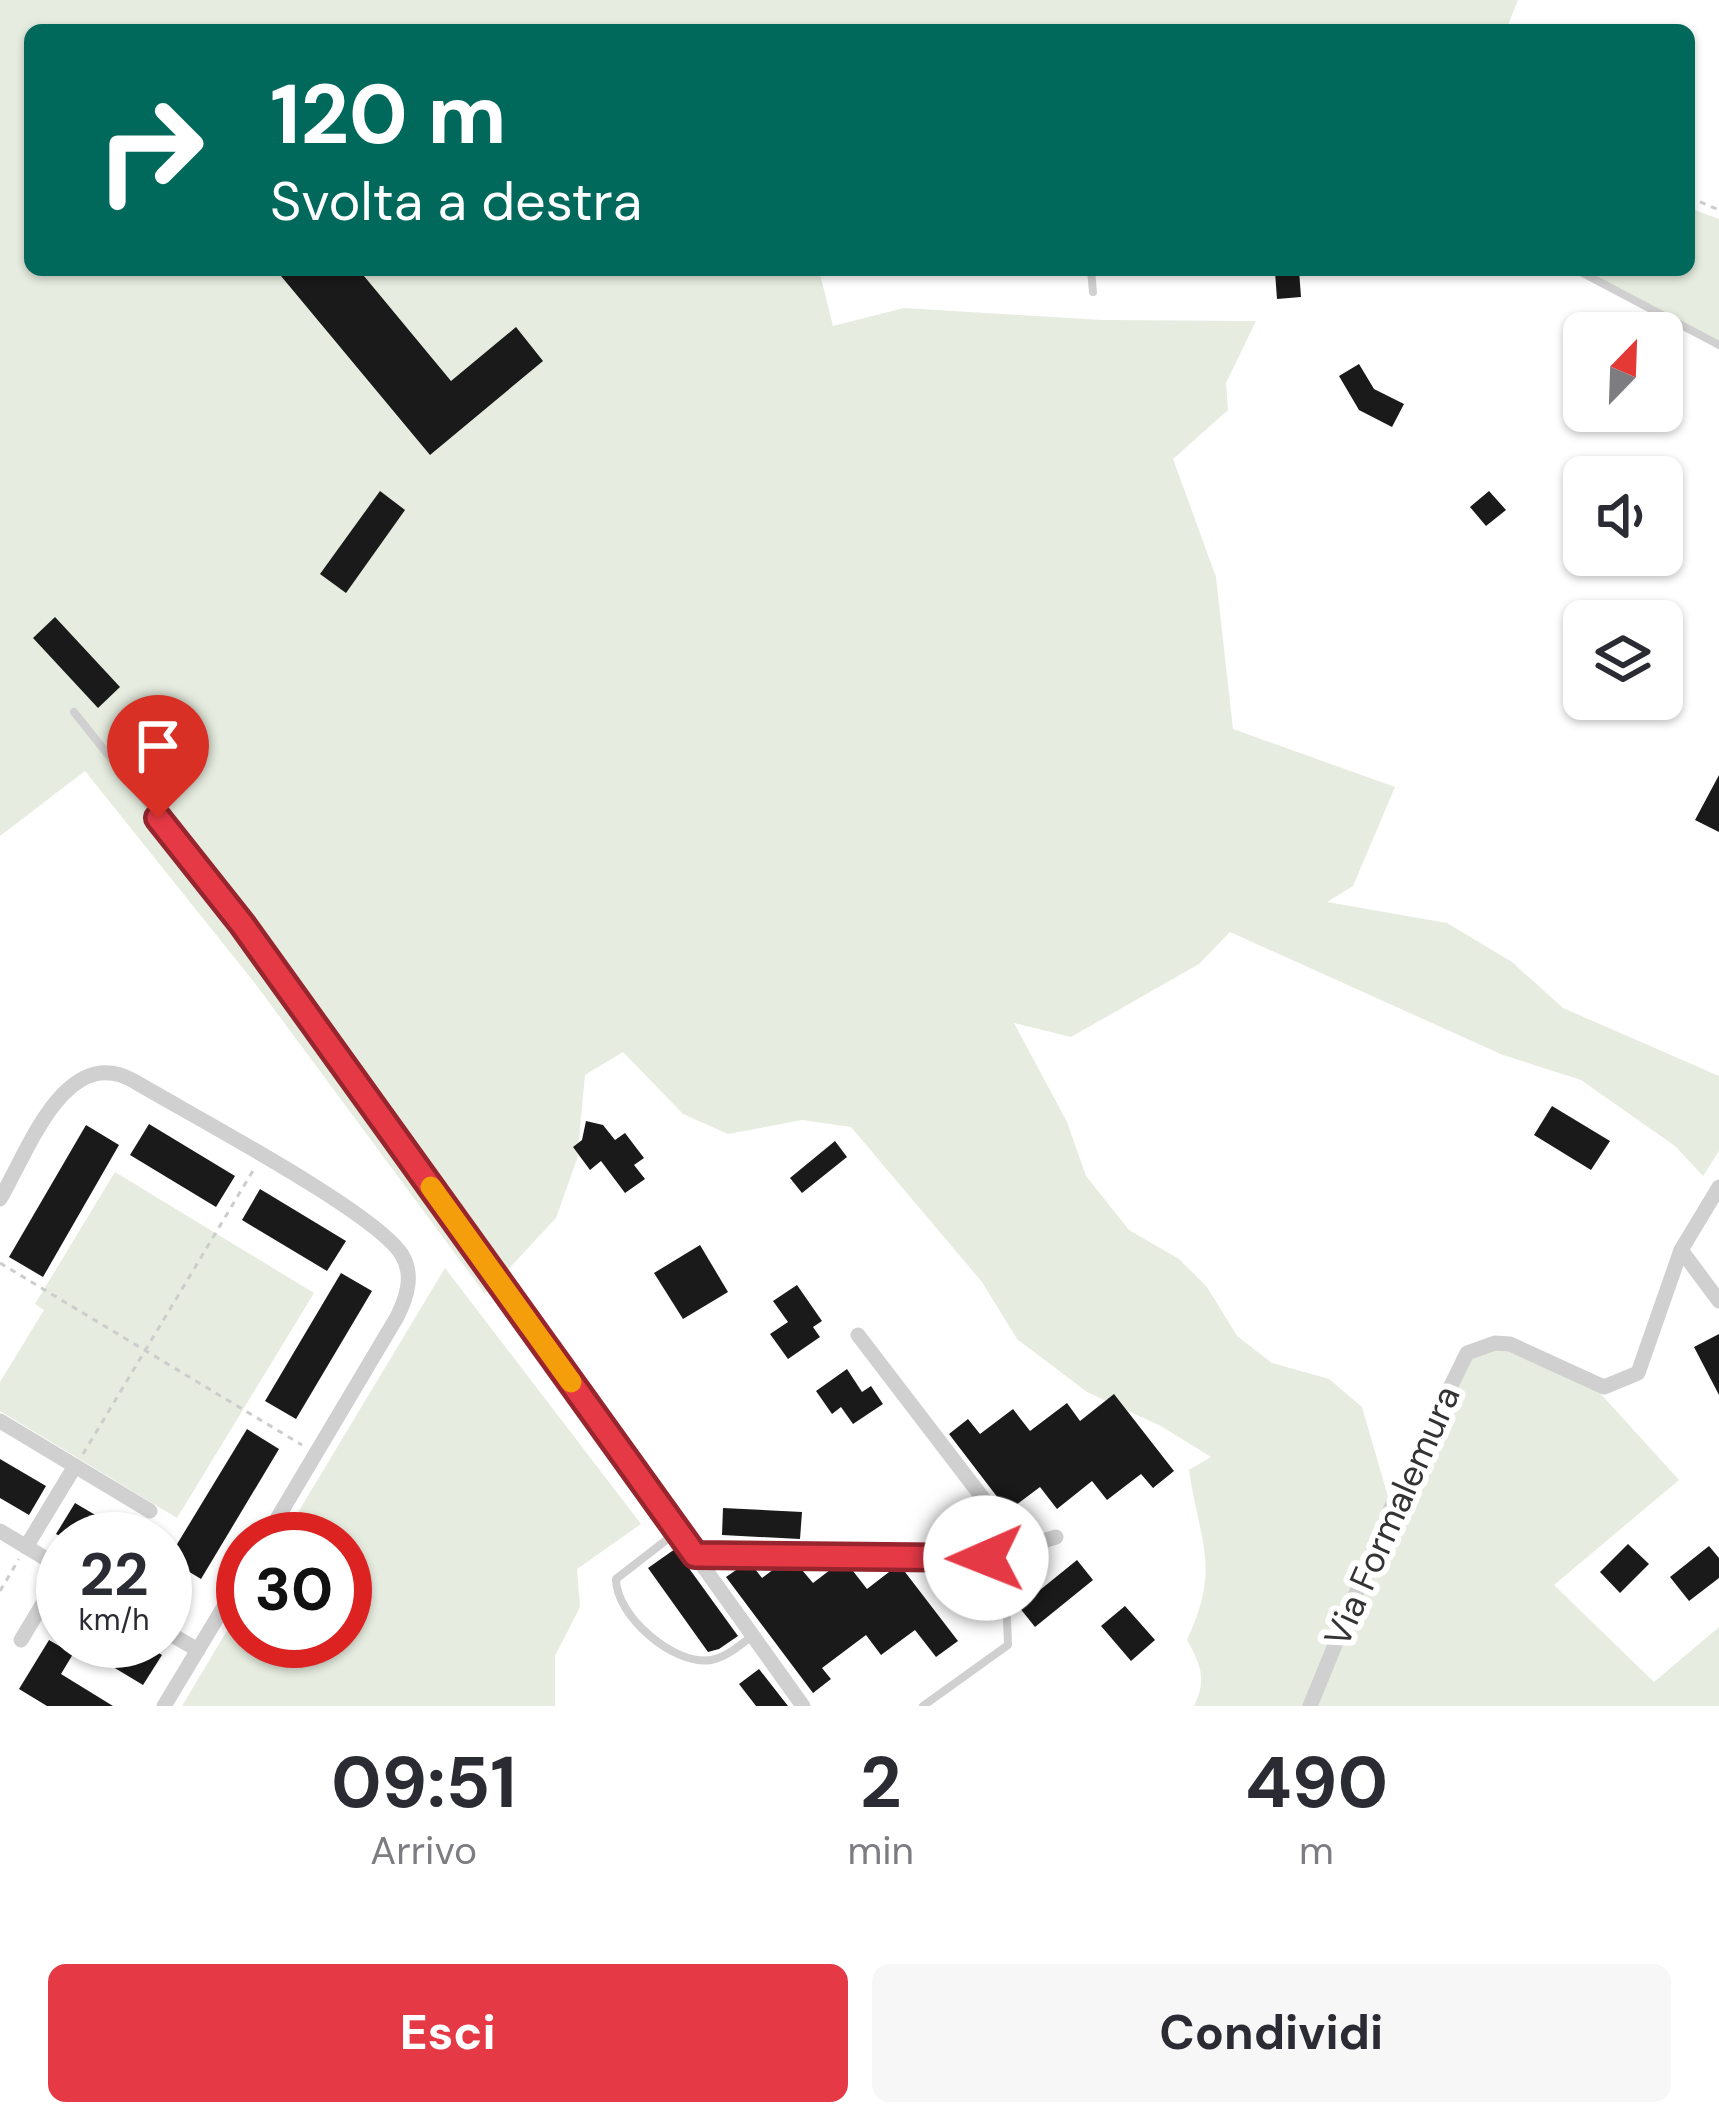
<!DOCTYPE html>
<html lang="it">
<style>
body{margin:0;font-family:"DM Sans",sans-serif;background:#f7f7f7;color:#2b2b33;height:100vh;display:flex;flex-direction:column;font-size:45px;white-space:nowrap}
*{box-sizing:border-box;margin:0}
p{font-size:39px;color:#7c7c81}
.icon{flex:none;width:66px;height:66px;fill:none;stroke:currentColor;stroke-width:2;stroke-linecap:round;stroke-linejoin:round}
.map{position:relative;height:1706px;overflow:hidden}
.sheet{display:flex;flex-direction:column;background:#fff;flex:1}
.sheet>*{flex:none}
.top-card{position:absolute;left:24px;top:24px;width:1671px;height:252px;border-radius:18px;box-shadow:0 3px 9px #0004;background:#00695c;color:#fff;overflow:hidden}
.needle{width:78px;rotate:23deg}
.buttons{position:absolute;left:1563px;top:312px;display:grid;gap:24px}
.buttons a{display:grid;place-items:center;width:120px;height:120px;border-radius:18px;background:#fff;box-shadow:0 3px 9px #0004;font-size:60px}
.speed{position:absolute;left:36px;top:1512px;display:flex;gap:24px;font-size:60px;font-weight:700;text-align:center}
.speed>*{display:grid;place-content:center;width:156px;height:156px;border-radius:50%;background:#fff;box-shadow:0 3px 9px #0004;line-height:1}
.speed small{font-size:30px;font-weight:400}
.speed .limit{border:18px solid #d22;background:#fff;color:#111}
.pin{position:absolute;display:grid;place-items:center;width:102px;height:102px;color:#fff;margin:-123px -51px;border-radius:50% 50% 50% 0;rotate:-45deg;box-shadow:0 0 12px #0007}
.pin .icon{rotate:45deg}
.me{position:absolute;width:132px;margin:-66px;rotate:269deg;stroke-linejoin:round;filter:drop-shadow(0 0 9px #0008)}
.turn{display:flex;align-items:center;gap:42px;height:252px;padding:0 48px;font-size:54px}
.turn .icon{width:156px;height:156px;stroke-width:2.5}
.turn b{display:block;font-size:84px;line-height:102px}
.eta{display:flex;justify-content:space-evenly;align-items:center;height:204px;text-align:center}
.eta b{font-size:72px;font-weight:700;line-height:84px}
.button{display:flex;gap:24px;margin-top:auto;padding:24px 48px}
.button a{flex:1;height:138px;border-radius:18px;background:#e63946;color:#fff;font-size:48px;font-weight:700;line-height:138px;text-align:center}
.button a+a{background:#f7f7f7;color:#2b2b33}
.map>svg:first-child{display:block}
</style>
<div class="map">
<svg width="1719" height="1706" viewBox="0 0 1719 1706">
<rect width="100%" height="100%" fill="#fff"/>
<g fill="#e6ecdf">
<path d="M0,0H1518L1506,30H30V270H819L833,326L904,308L1102,320L1256,321L1226,383L1228,410L1173,459L1216,577L1233,729L1395,787L1353,886L1327,902L1447,923L1512,962L1563,1008L1719,1076V1151L1703,1176L1675,1146L1581,1080L1503,1055L1230,932L1199,964L1071,1037L1014,1023L1067,1122L1086,1176L1129,1230L1179,1259L1207,1287L1237,1336L1272,1363L1329,1379L1362,1407L1391,1507L1462,1360L1495,1343L1590,1382L1679,1480L1554,1585L1654,1682L1719,1627V1706H1194C1207,1680 1201,1665 1187,1640C1221,1567 1200,1544 1189,1470L1211,1457L1161,1426L1087,1392L1017,1339L982,1282L851,1127L802,1120L728,1134L683,1114L623,1052L585,1075L577,1159L556,1218L485,1294L254,982L85,771L0,836Z"/>
<path d="M1689,208L1719,219V345L1577,270H1689Z"/>
<path d="M115,1172L314,1293L177,1518L0,1411V1382L44,1310L35,1304Z"/>
<path d="M445,1268L641,1524L577,1569L580,1607L555,1656V1706H182L243,1604V1641H345V1539H282Z"/>
</g>
<g fill="#1a1a1a">
<path d="M276,270H359L451,381L516,327L543,361L430,455Z"/>
<path d="M1299,270L1301,297L1277,299L1275,272Z"/>
<path d="M1359,364L1374,389L1404,404L1392,427L1359,410L1339,376Z"/>
<path d="M380,491L405,510L346,593L320,574Z"/>
<path d="M1489,491L1506,510L1486,526L1470,507Z"/>
<path d="M55,617L120,687L98,708L33,638Z"/>
<path d="M1719,775V832L1695,820Z"/>
<path d="M1552,1106L1610,1141L1591,1170L1534,1135Z"/>
<path d="M586,1121L603,1125L615,1140L625,1133L644,1158L634,1165L645,1179L625,1193L601,1161L590,1170L573,1147L582,1140Z"/>
<path d="M149,1124L235,1176L216,1207L130,1155Z"/>
<path d="M86,1125L119,1145L43,1277L9,1257Z"/>
<path d="M835,1141L847,1157L802,1193L790,1178Z"/>
<path d="M260,1189L346,1241L327,1271L242,1220Z"/>
<path d="M700,1245L728,1292L683,1319L654,1273Z"/>
<path d="M341,1273L372,1291L296,1419L265,1401Z"/>
<path d="M797,1285L822,1321L813,1327L820,1337L788,1359L770,1334L788,1322L773,1301Z"/>
<path d="M1719,1334V1395L1694,1347Z"/>
<path d="M847,1369L862,1392L871,1386L883,1404L853,1424L841,1407L832,1414L816,1391Z"/>
<path d="M1114,1394L1174,1471L1153,1488L1141,1474L1107,1500L1092,1481L1057,1509L1040,1487L1008,1511L949,1434L968,1419L980,1434L1013,1409L1030,1431L1067,1403L1080,1421Z"/>
<path d="M247,1429L279,1449L201,1579L168,1559Z"/>
<path d="M0,1459L46,1486L29,1515L0,1498Z"/>
<path d="M75,1503L136,1539H65L56,1534Z"/>
<path d="M723,1508L802,1512L800,1539L722,1535Z"/>
<path d="M1628,1544L1649,1564L1620,1593L1600,1572Z"/>
<path d="M1709,1546L1719,1558V1578L1689,1601L1670,1577Z"/>
<path d="M675,1549L738,1636L719,1649L708,1652L648,1568Z"/>
<path d="M1077,1560L1093,1580L1035,1627L1019,1607Z"/>
<path d="M739,1568L755,1569L762,1578L774,1569L802,1570L813,1583L830,1570L853,1571L867,1589L889,1572H905L958,1641L936,1657L915,1630L881,1655L866,1635L822,1668L831,1679L813,1693L726,1577Z"/>
<path d="M1125,1606L1155,1640L1131,1661L1101,1626Z"/>
<path d="M49,1640L73,1654L61,1674L113,1706H47L19,1689Z"/>
<path d="M70,1641H139L162,1655L143,1685Z"/>
<path d="M759,1669L788,1706H756L739,1684Z"/>
</g>
<g fill="none" stroke-linecap="round" stroke-linejoin="round">
<g stroke="#cdcdcd" stroke-width="3" stroke-dasharray="6 6" stroke-linecap="butt">
<path d="M1689,197L1719,210"/>
<path d="M0,1263L302,1445"/>
<path d="M83,1454L254,1169"/>
<path d="M0,1591L19,1559"/>
</g>
<g stroke="#d0d0d0" stroke-width="8">
<path d="M1091,270L1093,292"/>
<path d="M1577,270L1719,345"/>
<path d="M74,712L243,924L694,1554"/>
<path d="M678,1531L616,1579C616,1616 674,1666 711,1660C727,1657 740,1645 752,1636"/>
<path d="M923,1706L1008,1645L1007,1618L986,1558"/>
</g>
<g stroke="#d0d0d0" stroke-width="15">
<path d="M0,1199C28,1152 65,1042 134,1081C187,1113 376,1212 402,1255C414,1275 407,1297 397,1317L265,1539"/>
<path d="M1681,1250L1719,1301"/>
<path d="M858,1335L1021,1548"/>
<path d="M0,1421L150,1511"/>
<path d="M0,1531L63,1569"/>
<path d="M26,1547L75,1466"/>
<path d="M165,1631L198,1650"/>
<path d="M21,1640L63,1570"/>
<path d="M164,1706L243,1575"/>
<path d="M803,1706L695,1555L974,1562L1056,1537"/>
<path d="M1310,1706L1391,1508L1467,1353L1495,1343L1510,1344L1604,1387L1638,1373L1681,1250L1719,1187"/>
</g>
</g>
<g fill="none" stroke-linecap="round" stroke-linejoin="round">
<g stroke="#96252e" stroke-width="30">
<path id="route" d="M158,818L242,924L695,1555L986,1558"/>
</g>
<use href="#route" stroke="#e63946" stroke-width="21"/>
<path stroke="#f59e0b" stroke-width="21" d="M431,1187L571,1382"/>
</g>
<g text-anchor="middle" dominant-baseline="central" stroke-width="12" stroke-linejoin="round" paint-order="stroke">
<g font-size="36" fill="#333" stroke="#fff">
<text transform="translate(1392 1516) rotate(-66)">Via Formalemura</text>
</g>
</g>
</svg>
<div class="buttons">
<a><svg class="needle" viewBox="-14 -14 28 28"><path d="M0-13l5 13h-10z" fill="#e53935"/><path d="M0 13l5-13h-10z" fill="#7c7c81"/></svg></a>
<a><svg class="icon" aria-label="sound" viewBox="0 0 24 24"><path d="M4 9h4l5-4v14l-5-4H4zM17 9q2 3 0 6"/></svg></a>
<a><svg class="icon" aria-label="layers" viewBox="0 0 24 24"><path d="M12 4l9 5-9 5-9-5zM3 14l9 5 9-5"/></svg></a>
</div>
<div class="speed"><div>22<small>km/h</small></div><div class="limit">30</div></div>
<div class="pin" style="left:158px;top:818px;background:#d93025"><svg class="icon" aria-label="arrive" viewBox="0 0 24 24"><path d="M6 21V4h12l-3 4 3 4H6"/></svg></div>
<svg class="me" style="left:986px;top:1558px" viewBox="-20 -20 40 40"><circle r="19" fill="#fff"/><path d="M0-13L10 11 0 6-10 11z" fill="#e63946"/></svg>
<div class="top-card">
<div class="turn"><svg class="icon" aria-label="right" viewBox="0 0 24 24"><path d="M7 20v-9h11M14 6l5 5-5 5"/></svg><div><b>120 m</b>Svolta a destra</div></div>
</div>
</div>
<section class="sheet">
<div class="eta">
<div><b>09:51</b><p>Arrivo</p></div>
<div><b>2</b><p>min</p></div>
<div><b>490</b><p>m</p></div>
</div>
<div class="button"><a>Esci</a><a>Condividi</a></div>
</section>
